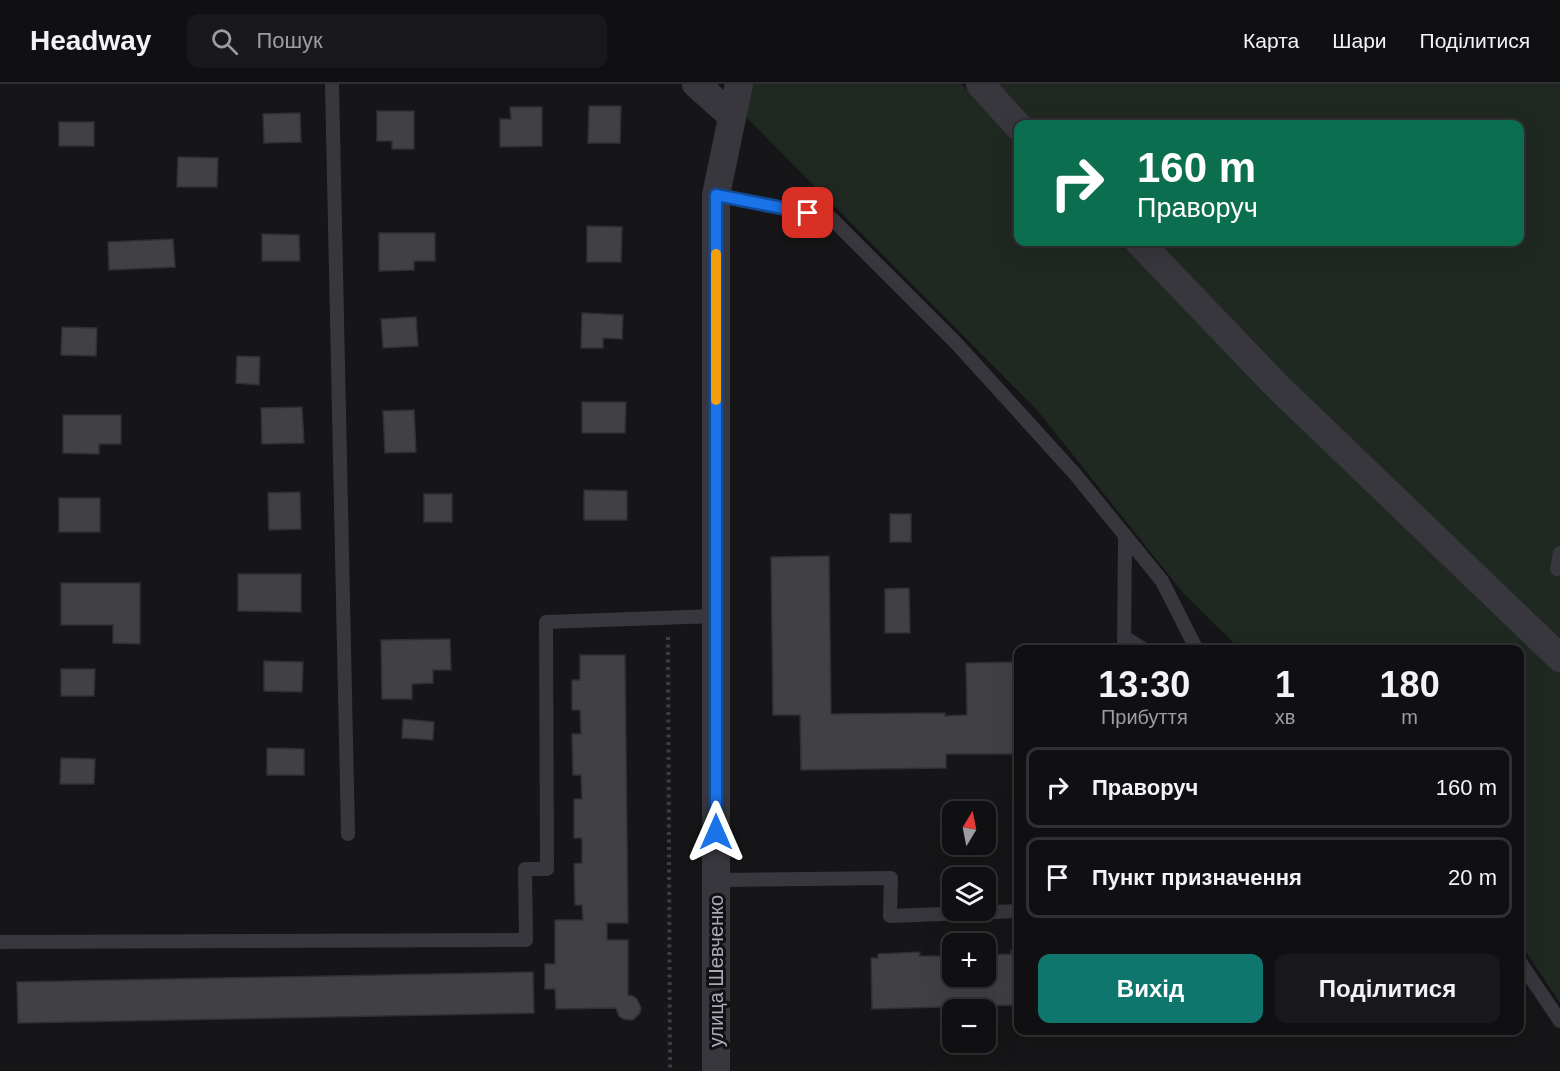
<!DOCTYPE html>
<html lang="uk">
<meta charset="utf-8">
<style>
body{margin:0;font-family:Helvetica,sans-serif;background:#19191b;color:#f1f3f6;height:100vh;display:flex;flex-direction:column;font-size:22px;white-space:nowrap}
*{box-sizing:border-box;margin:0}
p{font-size:20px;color:#9c9d9f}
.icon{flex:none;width:33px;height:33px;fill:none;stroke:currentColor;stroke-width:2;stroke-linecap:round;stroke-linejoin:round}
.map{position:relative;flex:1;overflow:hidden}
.details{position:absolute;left:1014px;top:561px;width:510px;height:390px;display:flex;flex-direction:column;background:#101012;border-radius:12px;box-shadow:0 6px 24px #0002,0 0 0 2px #303032}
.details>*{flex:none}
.top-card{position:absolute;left:1014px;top:36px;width:510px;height:126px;border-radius:12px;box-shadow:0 6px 24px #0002,0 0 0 2px #303032;background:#0b6e4f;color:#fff;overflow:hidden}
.needle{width:39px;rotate:10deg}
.controls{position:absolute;left:942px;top:717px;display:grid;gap:12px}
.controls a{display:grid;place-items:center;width:54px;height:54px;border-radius:12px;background:#101012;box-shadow:0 6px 24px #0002,0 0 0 2px #303032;font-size:30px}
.pin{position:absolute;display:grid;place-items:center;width:51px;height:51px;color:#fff;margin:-26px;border-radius:12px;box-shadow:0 3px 9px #0006}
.me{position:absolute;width:66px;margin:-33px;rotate:0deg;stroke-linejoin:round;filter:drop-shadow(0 0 4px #0008)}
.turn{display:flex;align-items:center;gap:21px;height:126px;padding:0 24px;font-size:27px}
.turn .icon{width:78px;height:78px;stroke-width:2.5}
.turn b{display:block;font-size:42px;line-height:51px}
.eta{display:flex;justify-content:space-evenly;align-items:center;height:102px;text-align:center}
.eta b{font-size:36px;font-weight:600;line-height:42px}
.primary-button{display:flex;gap:12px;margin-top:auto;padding:12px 24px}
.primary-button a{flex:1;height:69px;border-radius:12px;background:#0f766e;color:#fff;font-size:24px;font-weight:600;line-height:69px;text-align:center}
.primary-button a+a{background:#19191b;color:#f1f3f6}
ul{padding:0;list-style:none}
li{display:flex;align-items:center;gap:18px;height:81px;margin:0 12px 9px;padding:0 12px;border:3px solid #303032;border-radius:12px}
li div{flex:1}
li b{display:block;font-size:22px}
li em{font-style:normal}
header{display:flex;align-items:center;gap:36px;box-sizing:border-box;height:84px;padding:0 30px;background:#101012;border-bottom:2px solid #303032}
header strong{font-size:28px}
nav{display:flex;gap:33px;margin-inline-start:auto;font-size:21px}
.search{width:420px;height:54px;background:#19191b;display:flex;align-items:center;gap:15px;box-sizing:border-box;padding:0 21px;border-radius:12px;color:#9c9d9f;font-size:22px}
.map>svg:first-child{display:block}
</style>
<header>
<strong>Headway</strong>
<div class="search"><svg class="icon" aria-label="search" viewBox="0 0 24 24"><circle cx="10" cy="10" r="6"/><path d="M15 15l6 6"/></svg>Пошук</div>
<nav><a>Карта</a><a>Шари</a><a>Поділитися</a></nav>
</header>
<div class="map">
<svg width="1560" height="987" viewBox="0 0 1560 987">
<rect width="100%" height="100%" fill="#161618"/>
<g fill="#202822">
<path d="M747,0H961L1018,57V158H1122L1560,585V919L1520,859V566L1240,565L1184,510L1037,326L741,28Z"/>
<path d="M978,0H1560V554L1535,534L1143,158H1520V40H1021Z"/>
</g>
<g fill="#404045" stroke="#303034" stroke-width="1.5">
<path d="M589,22H621L620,59H588Z"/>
<path d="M510,23H542V62L500,63V35H511Z"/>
<path d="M377,27H414V65H392V57H377Z"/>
<path d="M300,29L301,58L264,59L263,30Z"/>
<rect x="59" y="38" width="35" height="24"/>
<path d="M178,73L218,74L217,103H177Z"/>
<path d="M587,142L622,143L621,178H587Z"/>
<path d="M379,149H435V177H414V186L379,187Z"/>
<path d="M262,150L299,151L300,177H262Z"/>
<path d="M173,155L175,183L109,186L108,158Z"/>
<path d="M582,229L623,231L622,255L603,254V264H581Z"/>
<path d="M416,233L418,262L383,264L381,235Z"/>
<path d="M62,243L97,244L96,272L61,271Z"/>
<path d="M237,272L260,273L259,301L236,299Z"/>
<path d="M582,318H626L625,349H582Z"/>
<path d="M302,323L304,359L262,360L261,324Z"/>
<path d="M414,326L416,368L385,369L383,327Z"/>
<path d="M63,331H121V360H99V370L63,369Z"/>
<path d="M584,406L627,407V436H584Z"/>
<path d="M300,408L301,445L269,446L268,409Z"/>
<rect x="424" y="410" width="28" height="28"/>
<rect x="59" y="414" width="41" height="34"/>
<rect x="890" y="430" width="21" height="28"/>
<path d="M829,472L831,630L945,629V632L967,631L966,579L1018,578V670H946V684L801,686L800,631H773L771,473Z"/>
<path d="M238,490H301V528L238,527Z"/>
<path d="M61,499H140V560L113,559V541H61Z"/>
<path d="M909,504L910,549H885V505Z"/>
<path d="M450,555L451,586H433V599L412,600V615H382L381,556Z"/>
<path d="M580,571H625L628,839H607V856H628V911L633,912L637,915L641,924L640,929L633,936L623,935L619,932L616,924L556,925L555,905H545V880H555V836H583L582,821H575L574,780L582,779V754H574V715H582L581,691H573L572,650H581L580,626H572V596H580Z"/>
<path d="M264,577L303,578L302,608L264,607Z"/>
<path d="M61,585H95L94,612H61Z"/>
<path d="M403,635L434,638L433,656L402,654Z"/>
<path d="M267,664L304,665V691H267Z"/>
<path d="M61,674L95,675L94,700H60Z"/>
<path d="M1011,866H1018V921L872,925L871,874H878V870L920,868L919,872H952V892H986V871L1011,870Z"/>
<path d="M533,888L534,929L18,939L17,898Z"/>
</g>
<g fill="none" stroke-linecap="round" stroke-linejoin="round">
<path stroke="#3d3e44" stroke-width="4" stroke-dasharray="3 4.5" stroke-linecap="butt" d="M668,553L670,987"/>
<g stroke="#37373d" stroke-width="14">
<path d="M332,0L348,750"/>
<path d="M716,111L831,134L957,260L1075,390L1162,497L1197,566"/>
<path d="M1557,485L1560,469"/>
<path d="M1124,553L1145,566"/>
<path d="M1124,566L1125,451"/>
<path d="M716,796L891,794L890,832L1018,827"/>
<path d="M0,858L526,856L525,785H547L546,538L716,532"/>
<path d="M1520,878L1560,937"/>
</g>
<g stroke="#37373d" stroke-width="28">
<path d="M696,0L732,32"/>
<path d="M980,0L1018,42"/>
<path d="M1139,158L1276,301L1560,574"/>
<path d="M716,987V111L739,0"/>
</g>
</g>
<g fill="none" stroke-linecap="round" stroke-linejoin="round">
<g stroke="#114b97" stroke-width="15">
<path id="route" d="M716,748V111L808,129"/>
</g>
<use href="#route" stroke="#1a73e8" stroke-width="10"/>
<path stroke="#f59e0b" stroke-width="10" d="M716,170V316"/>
</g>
<g text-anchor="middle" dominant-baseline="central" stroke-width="6" stroke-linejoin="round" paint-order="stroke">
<g font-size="20" fill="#a7aab9" stroke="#111113">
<text transform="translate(716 887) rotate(-90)">улица Шевченко</text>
</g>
</g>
</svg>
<div class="controls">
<a><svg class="needle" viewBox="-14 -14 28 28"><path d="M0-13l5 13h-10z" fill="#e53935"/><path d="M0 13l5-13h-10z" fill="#9c9d9f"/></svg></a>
<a><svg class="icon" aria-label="layers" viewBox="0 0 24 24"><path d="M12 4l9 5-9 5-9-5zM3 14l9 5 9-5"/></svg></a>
<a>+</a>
<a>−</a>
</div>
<div class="pin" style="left:808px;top:129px;background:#d93025"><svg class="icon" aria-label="arrive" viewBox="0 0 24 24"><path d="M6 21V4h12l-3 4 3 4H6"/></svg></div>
<svg class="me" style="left:716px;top:748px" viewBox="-20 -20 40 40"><path d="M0-17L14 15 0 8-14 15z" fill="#1a73e8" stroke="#fff" stroke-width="4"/></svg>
<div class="top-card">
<div class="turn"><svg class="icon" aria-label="right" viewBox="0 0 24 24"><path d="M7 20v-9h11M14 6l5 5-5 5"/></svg><div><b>160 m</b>Праворуч</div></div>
</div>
<section class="details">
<div class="eta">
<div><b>13:30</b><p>Прибуття</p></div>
<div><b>1</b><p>хв</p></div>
<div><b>180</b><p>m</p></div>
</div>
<ul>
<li><svg class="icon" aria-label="right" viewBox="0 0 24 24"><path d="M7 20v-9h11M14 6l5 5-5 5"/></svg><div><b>Праворуч</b></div><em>160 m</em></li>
<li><svg class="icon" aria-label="arrive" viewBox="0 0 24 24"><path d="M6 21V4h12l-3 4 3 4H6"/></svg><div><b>Пункт призначення</b></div><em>20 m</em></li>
</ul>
<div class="primary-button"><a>Вихід</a><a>Поділитися</a></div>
</section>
</div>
